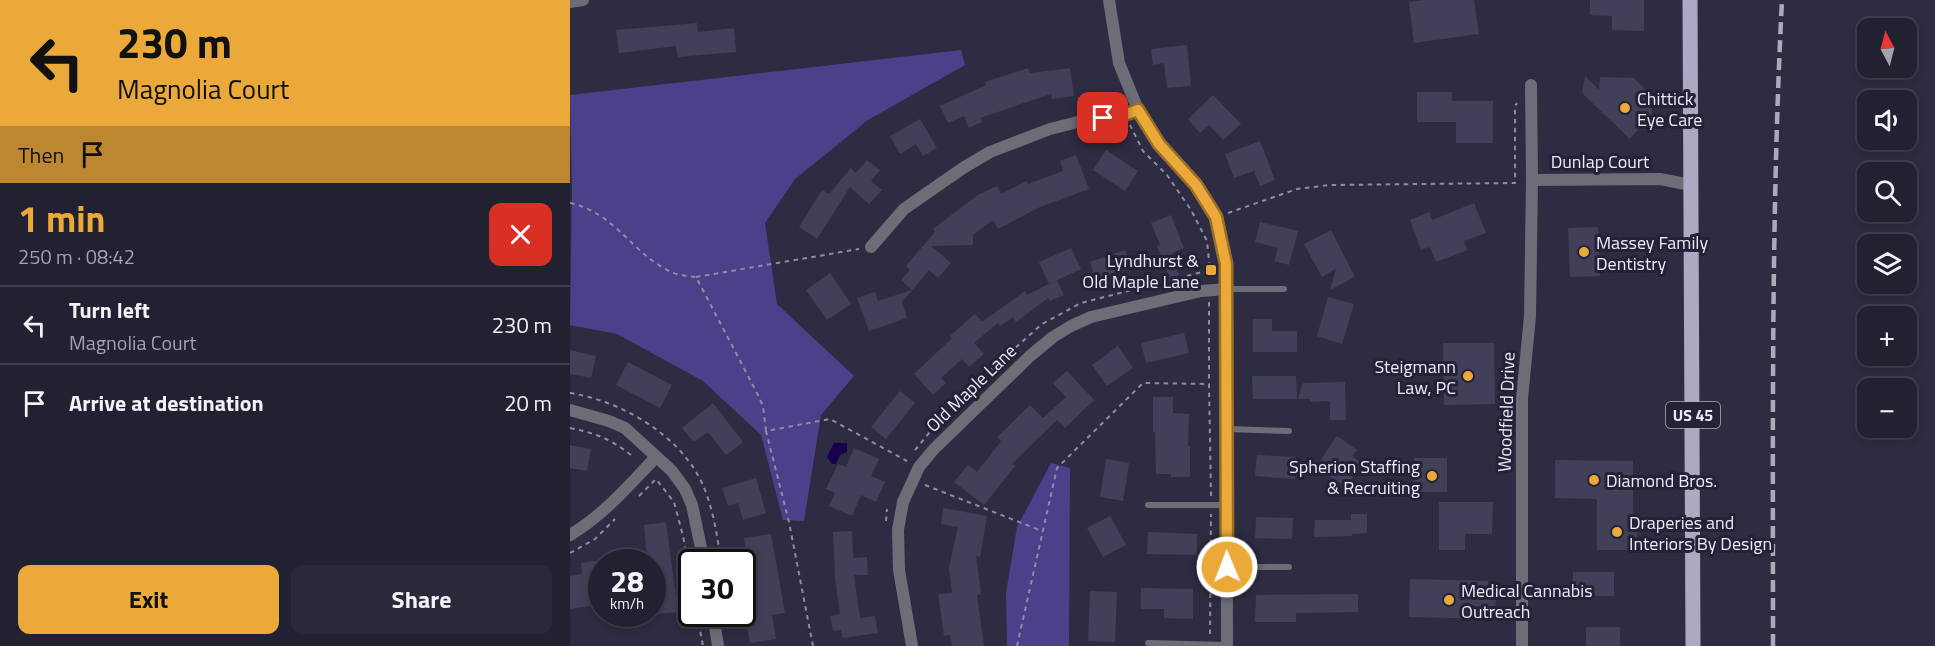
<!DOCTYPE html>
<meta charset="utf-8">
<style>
body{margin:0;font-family:"Titillium Web",sans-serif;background:#2a293a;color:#f1f3f6;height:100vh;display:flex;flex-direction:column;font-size:22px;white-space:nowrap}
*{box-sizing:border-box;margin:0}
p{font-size:20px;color:#a2a3ac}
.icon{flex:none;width:33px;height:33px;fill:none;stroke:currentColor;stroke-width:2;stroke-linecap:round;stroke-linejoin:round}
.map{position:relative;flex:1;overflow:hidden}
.sheet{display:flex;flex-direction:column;background:#222132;width:570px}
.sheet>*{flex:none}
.guide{background:#eba93a;color:#111;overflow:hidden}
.needle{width:39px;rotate:353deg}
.tools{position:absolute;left:1287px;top:18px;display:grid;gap:12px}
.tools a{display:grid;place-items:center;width:60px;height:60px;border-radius:12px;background:#222132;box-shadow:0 3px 9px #0003,0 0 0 2px #3f3e4d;font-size:30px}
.speed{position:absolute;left:18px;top:549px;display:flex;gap:12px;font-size:30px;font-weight:700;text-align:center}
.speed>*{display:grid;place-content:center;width:78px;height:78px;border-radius:50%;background:#222132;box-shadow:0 3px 9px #0003,0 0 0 2px #3f3e4d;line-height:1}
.speed small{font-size:15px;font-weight:400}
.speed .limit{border:3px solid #111;border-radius:9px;background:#fff;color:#111}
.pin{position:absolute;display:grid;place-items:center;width:51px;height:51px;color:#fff;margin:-26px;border-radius:12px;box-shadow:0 3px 9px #0006}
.me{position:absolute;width:66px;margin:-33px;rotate:359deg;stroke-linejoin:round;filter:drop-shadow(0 0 4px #0008)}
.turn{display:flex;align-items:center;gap:21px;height:126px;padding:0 18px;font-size:27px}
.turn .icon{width:78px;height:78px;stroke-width:2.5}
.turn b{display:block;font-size:42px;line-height:51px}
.then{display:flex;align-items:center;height:57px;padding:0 18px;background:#0003;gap:12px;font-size:22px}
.round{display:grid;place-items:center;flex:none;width:63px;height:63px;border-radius:12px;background:#2a293a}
.overview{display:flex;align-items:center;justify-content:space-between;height:102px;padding:0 18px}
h1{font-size:36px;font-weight:700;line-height:45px;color:#eba93a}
.action{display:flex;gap:12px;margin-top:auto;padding:12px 18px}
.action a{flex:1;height:69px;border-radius:12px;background:#eba93a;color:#111;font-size:24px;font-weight:700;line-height:69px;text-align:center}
.action a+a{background:#2a293a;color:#f1f3f6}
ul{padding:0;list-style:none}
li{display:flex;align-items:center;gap:18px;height:78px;padding:0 18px;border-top:2px solid #3f3e4d}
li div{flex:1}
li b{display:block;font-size:22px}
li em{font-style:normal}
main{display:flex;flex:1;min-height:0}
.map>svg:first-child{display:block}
</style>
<main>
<section class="sheet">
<div class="guide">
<div class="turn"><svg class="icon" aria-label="left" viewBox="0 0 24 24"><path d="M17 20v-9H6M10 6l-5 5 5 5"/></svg><div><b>230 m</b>Magnolia Court</div></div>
<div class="then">Then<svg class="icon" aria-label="arrive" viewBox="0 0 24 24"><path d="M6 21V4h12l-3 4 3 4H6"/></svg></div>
</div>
<div class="overview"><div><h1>1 min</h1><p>250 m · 08:42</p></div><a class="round" style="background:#d93025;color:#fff"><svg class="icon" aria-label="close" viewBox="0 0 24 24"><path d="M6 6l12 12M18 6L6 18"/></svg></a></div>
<ul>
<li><svg class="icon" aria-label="left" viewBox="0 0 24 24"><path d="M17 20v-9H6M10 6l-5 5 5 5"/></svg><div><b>Turn left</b><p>Magnolia Court</p></div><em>230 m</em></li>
<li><svg class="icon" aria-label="arrive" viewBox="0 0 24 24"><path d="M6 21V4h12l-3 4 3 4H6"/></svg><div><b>Arrive at destination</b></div><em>20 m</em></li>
</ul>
<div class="action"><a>Exit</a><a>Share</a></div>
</section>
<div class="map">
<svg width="1365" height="646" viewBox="0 0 1365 646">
<rect width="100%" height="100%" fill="#2d2c42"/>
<g fill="#4a418a">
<path d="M391,50L395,65L298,120L225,179L195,223L207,304L284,376L251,415L234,521L213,520L191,435L133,381L47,334L0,325L2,189L0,95Z"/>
<path d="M481,463L500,468L499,646H437L436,593L447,527Z"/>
</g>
<path fill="#19004a" d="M264,443H277V452L270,455L266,464H262L257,457Z"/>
<g fill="#414058">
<path d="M853,0H904L909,34L844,43L839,2Z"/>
<path d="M1020,0H1074V31L1042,30V16L1020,15Z"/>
<path d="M127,23L128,32L164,28L166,52L108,57L106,46L49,53L46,30Z"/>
<path d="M617,45L621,86L597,88L594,63L583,65L581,49Z"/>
<path d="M458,68L460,73L500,68L504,96L482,99L481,94L410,118L412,122L399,128L394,116L378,123L370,106L416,85L415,82Z"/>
<path d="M1015,76L1029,90L1030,77L1064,78L1080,95L1083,121L1080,127L1069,128L1060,139L1012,93Z"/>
<path d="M847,92H882V101H923V143H886V122H847Z"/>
<path d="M643,95L671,124L653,140L639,125L630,133L618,119Z"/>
<path d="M350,119L367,148L353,156L346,144L330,154L320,136Z"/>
<path d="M690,141L705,180L690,186L684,171L664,178L655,154Z"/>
<path d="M536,150L568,171L555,191L523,170Z"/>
<path d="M506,155L519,189L470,207L428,229L423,220L403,235V245L361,246L381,263L368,278L359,270L332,302L337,318L299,331L287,298L305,292L308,301L342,290L331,280L340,270L336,266L365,232L363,229L408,195L427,186L431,194L456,181L458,184L493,171L490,161Z"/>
<path d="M297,160L310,170L301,181L312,190L299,204L280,187L247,239L229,227L252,190L259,194L281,168L286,173Z"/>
<path d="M904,203L916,233L894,241L898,250L866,262L860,247L851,250L840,220L859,212L862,220Z"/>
<path d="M601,215L614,248L601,254L609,275L600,278L587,246L590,245L581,223Z"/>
<path d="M690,222L728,231L719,265L704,261L708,248L685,242Z"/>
<path d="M1028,227L1030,276L1000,277L998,228Z"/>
<path d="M761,230L785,277L760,290L766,269L752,277L734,244Z"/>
<path d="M501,248L511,269L479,284L469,262Z"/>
<path d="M555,250L562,268L526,280L520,262Z"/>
<path d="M260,273L281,304L257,320L236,290Z"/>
<path d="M487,280L494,295L480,301L478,298L446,322L443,317L430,326L428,323L404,343L414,354L399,367L392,359L371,378L376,383L363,395L344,374L382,338L380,336L405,314L412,322L455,291L457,295Z"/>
<path d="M758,297L784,304L772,344L747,336Z"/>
<path d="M683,319H702V331H727V352H683Z"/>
<path d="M614,333L619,353L576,363L571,343Z"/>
<path d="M873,343H924L925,404L874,405Z"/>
<path d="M548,346L563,368L537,386L522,365Z"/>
<path d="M0,350L26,356L21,378L0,374Z"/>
<path d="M58,362L102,385L90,408L46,385Z"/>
<path d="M497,371L524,400L495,428L487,420L442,464L445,466L414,505L384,482L398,465L407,472L431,441L427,437L460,405L473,418L496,397L483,383Z"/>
<path d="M682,376H726L727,399H683Z"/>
<path d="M775,382L776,420H760V401L740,402V399H728L733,383Z"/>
<path d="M330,391L345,403L316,439L301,427Z"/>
<path d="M583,397H603V413L619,414L618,446H620V477H601V474H586L585,432H583Z"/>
<path d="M143,403L173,442L156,455L138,432L124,442L112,428Z"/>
<path d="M767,436L787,450L782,456L792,463L776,487L746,467Z"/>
<path d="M0,445L21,449L17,471L0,468Z"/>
<path d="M284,448L309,459L301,476L315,482L306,502L291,495L282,516L259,506L265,493L256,489L268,464L276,467Z"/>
<path d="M687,455L726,457L725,479L685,476Z"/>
<path d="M844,458H877V492H843Z"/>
<path d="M536,459L559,463L553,501L530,497Z"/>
<path d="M985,460L1063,461V514H1067V550H1027V499L985,498Z"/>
<path d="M186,478L196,513L173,520L168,503L158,506L152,488Z"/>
<path d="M869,502H923L922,534H895V550H869Z"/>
<path d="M373,508L417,516L410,557L406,556L411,594L407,595L414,646H382L380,635L374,636L368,594L382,593L379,568L388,527L371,524Z"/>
<path d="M781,514H797V533L782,534V536L744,537L745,520H781Z"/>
<path d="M540,516L556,545L533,557L517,528Z"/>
<path d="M686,517L723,518L722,539L685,538Z"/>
<path d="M96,522L108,612L88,614L82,558H77L74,525Z"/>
<path d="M282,531L283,558L297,557L298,575H284L290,618L305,616L308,633L273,638L271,630L263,631L260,616L270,614L265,578L263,532Z"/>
<path d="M578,532L627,534V555L577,554Z"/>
<path d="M201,534L215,613L202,615L206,639L180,643L177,628L186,626L179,581L174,582L172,573V567L178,566L174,538Z"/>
<path d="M29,560L32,575V604L0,609V576L12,574L11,563Z"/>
<rect x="1003" y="572" width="41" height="24"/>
<path d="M840,579L918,581V598H926L925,619L839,617Z"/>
<path d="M571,588L623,589V619L594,618V609H571Z"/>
<path d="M520,591L547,592L545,642L518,641Z"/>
<path d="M788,594V612L726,613V622H685L686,595Z"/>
<rect x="1016" y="627" width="34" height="19"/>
</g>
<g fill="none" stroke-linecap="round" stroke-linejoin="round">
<g stroke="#8e8da0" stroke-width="2" stroke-dasharray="4.5 4.5" stroke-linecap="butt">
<path d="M0,203C45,213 60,251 99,271C106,275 117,276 126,277L187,393L193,406L196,431"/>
<path d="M658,213L727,189L760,185L945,183V106L947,103"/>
<path d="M126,277L289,249"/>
<path d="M639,302V383"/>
<path d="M0,393C51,401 108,434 131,481C143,506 147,535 151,562"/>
<path d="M0,428C25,433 41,439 61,455"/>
<path d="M345,450L384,403L472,324L511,303L640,270L637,241L621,210L597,175L573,151L560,125"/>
<path d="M355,485L472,531"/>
<path d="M69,496L86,479L104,502L113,536L122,581"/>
<path d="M316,521L317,509"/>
<path d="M0,553L25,539L45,519"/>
<path d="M127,614L133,646"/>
<path d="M158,614L160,631"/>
<path d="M640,634L641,514"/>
<path d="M243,646L219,522L196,431L260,419L337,461"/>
<path d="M447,646L487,468L573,383L639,384L641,496"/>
</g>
<g stroke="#6d6d78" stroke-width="6">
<path d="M657,289H714"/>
<path d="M657,429L719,431"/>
<path d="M578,505H656"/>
<path d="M657,567H719"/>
<path d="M578,643L657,645"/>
</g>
<g stroke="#6d6d78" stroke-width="12">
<path d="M539,0L549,63L568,110L589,145L626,185L647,217L656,264L657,646"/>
<path d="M0,2L13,0"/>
<path d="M961,85L962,180L1090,179L1121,185"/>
<path d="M301,247L334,209L393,168L420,152L480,129L512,121L554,115L568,110"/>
<path d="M0,410L39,421L55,428L102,471L115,489L122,505L134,562"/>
<path d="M0,535C34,515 59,485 86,457"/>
<path d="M143,614L148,646"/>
<path d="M342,646L329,570L328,530L333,502L349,467L364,449L460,356L483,337L501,326L521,317L631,291L657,289"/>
<path d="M952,646V399L960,316L962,180"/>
</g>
<path stroke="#aaaac2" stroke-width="15" d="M1120,0L1123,646"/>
<path stroke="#aab" stroke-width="4.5" stroke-dasharray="12 6" stroke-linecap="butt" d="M1203,646C1203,431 1201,215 1212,0"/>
</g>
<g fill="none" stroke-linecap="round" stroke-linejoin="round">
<g stroke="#996e26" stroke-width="15">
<path id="route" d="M533,118L554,115L568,110L589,144L626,185L646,217L656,264L657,567"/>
</g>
<use href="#route" stroke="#eba93a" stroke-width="10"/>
</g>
<g fill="#eba93a" stroke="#232237" stroke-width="2">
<circle cx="1055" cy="108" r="6"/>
<circle cx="1014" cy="252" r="6"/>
<rect x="635" y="264" width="12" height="12" rx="3"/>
<circle cx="898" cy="376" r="6"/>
<circle cx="862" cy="476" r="6"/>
<circle cx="1024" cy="480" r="6"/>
<circle cx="1047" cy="532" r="6"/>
<circle cx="879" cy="600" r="6"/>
</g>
<g text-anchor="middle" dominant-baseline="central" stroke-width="6" stroke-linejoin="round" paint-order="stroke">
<rect fill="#232237" stroke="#afafc0" stroke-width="1.5" x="1096" y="402" width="54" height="26" rx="4.5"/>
<g font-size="16" font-weight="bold" fill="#ebebfa">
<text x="1123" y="415">US 45</text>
</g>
<g font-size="18" fill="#ebebfa" stroke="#232237" text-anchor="start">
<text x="1067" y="98">Chittick<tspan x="1067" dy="21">Eye Care</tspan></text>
<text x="1026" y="242">Massey Family<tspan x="1026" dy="21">Dentistry</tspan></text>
<text x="629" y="260" text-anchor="end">Lyndhurst &amp;<tspan x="629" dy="21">Old Maple Lane</tspan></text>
<text x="886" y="366" text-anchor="end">Steigmann<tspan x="886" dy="21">Law, PC</tspan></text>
<text x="850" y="466" text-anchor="end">Spherion Staffing<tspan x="850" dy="21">&amp; Recruiting</tspan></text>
<text x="1036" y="480">Diamond Bros.</text>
<text x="1059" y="522">Draperies and<tspan x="1059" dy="21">Interiors By Design</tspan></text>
<text x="891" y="590">Medical Cannabis<tspan x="891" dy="21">Outreach</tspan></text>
</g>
<g font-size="18" fill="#ebebfa" stroke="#232237">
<text x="1030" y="161">Dunlap Court</text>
<text transform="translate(401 388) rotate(-44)">Old Maple Lane</text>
<text transform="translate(936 412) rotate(-88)">Woodfield Drive</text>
</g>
</g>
</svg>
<div class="tools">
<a><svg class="needle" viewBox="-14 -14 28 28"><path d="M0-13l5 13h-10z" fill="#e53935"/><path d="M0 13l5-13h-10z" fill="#a2a3ac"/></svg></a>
<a><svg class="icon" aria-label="sound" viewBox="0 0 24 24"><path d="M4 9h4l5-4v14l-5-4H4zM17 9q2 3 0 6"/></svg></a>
<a><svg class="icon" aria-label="search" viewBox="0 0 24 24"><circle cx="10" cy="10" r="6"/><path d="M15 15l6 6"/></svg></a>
<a><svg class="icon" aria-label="layers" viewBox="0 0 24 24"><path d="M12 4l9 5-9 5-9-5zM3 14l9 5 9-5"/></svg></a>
<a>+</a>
<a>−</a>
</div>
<div class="speed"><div>28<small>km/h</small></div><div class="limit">30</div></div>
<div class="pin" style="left:533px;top:118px;background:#d93025"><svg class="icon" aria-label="arrive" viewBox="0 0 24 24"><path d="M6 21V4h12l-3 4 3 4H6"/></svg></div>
<svg class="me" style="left:657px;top:567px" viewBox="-20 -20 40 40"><circle r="17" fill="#eba93a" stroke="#fff" stroke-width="3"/><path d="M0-11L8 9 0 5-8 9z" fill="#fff"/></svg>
</div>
</main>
